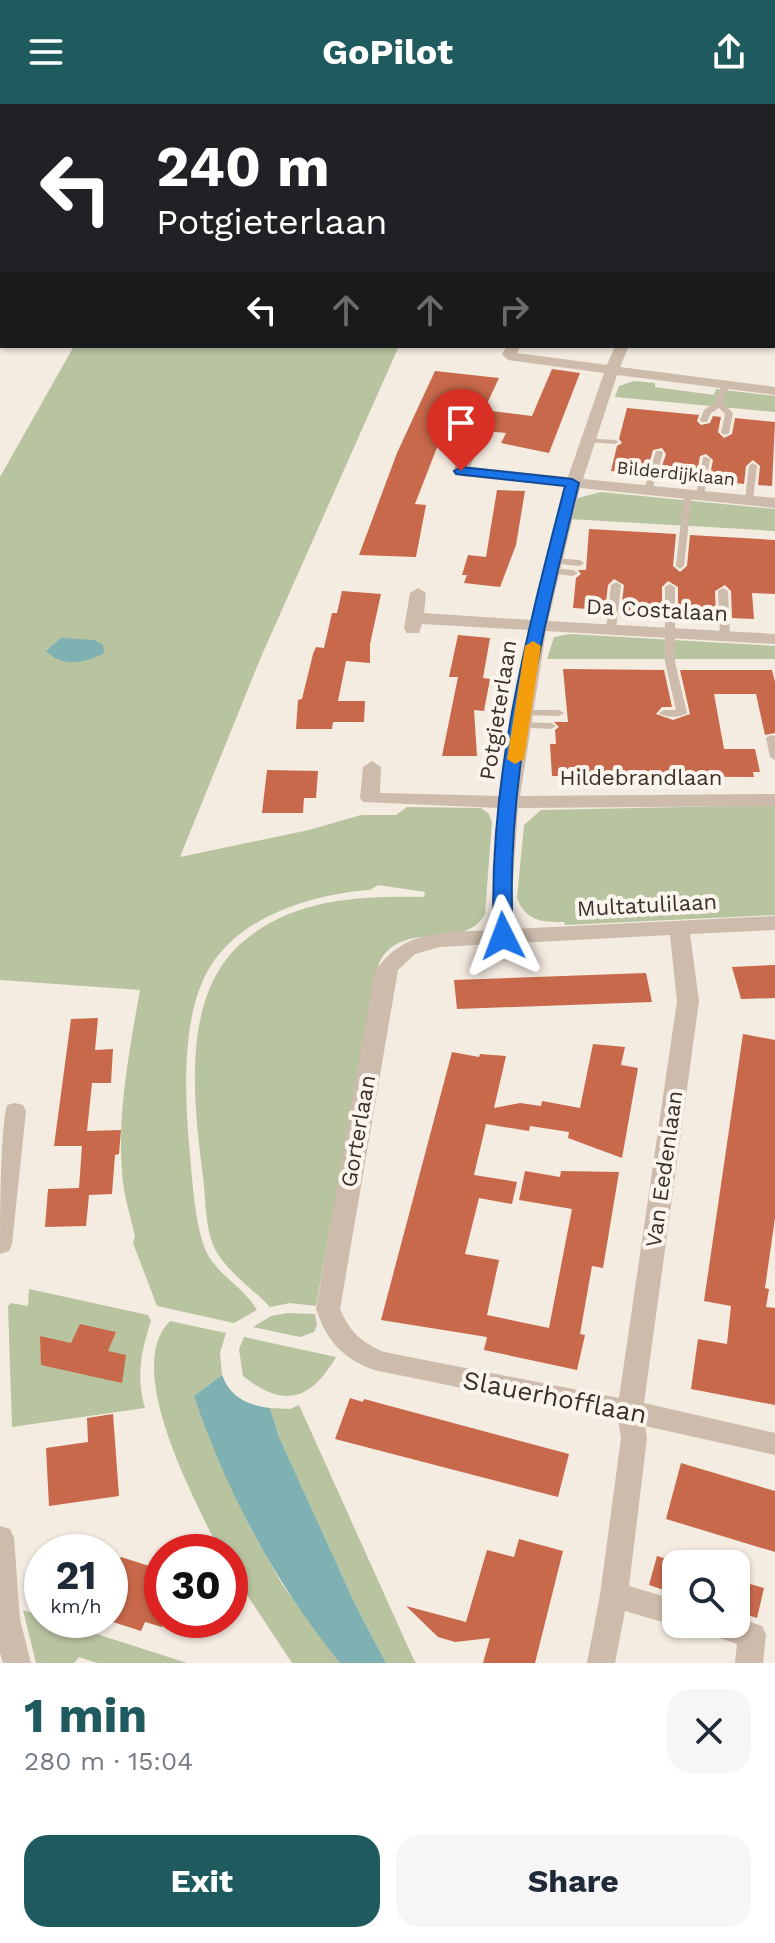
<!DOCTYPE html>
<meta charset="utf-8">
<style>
body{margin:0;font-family:"Work Sans",sans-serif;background:#f6f6f7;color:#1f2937;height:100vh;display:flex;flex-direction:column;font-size:30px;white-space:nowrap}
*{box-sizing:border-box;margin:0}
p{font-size:26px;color:#747a83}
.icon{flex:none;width:44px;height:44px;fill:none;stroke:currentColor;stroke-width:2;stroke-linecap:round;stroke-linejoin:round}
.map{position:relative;height:1559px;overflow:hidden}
.drawer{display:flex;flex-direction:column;background:#fff;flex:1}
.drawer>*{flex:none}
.banner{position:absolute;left:0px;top:0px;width:776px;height:244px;box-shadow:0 2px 6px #0004;background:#202124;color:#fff;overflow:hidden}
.buttons{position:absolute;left:662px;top:1446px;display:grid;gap:16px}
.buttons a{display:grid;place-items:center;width:88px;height:88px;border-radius:16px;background:#fff;box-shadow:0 2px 6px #0004;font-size:40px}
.speed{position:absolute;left:24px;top:1430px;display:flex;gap:16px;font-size:40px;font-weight:700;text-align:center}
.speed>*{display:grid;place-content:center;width:104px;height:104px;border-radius:50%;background:#fff;box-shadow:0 2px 6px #0004;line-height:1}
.speed small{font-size:20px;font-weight:400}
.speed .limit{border:12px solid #d22;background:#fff;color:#111}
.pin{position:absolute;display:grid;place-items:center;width:68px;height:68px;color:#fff;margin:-82px -34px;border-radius:50% 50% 50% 0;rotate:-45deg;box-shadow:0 0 8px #0007}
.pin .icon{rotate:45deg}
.me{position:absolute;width:88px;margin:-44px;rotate:357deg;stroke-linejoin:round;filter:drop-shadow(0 0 6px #0008)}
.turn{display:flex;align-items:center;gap:28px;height:168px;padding:0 24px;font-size:36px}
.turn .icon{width:104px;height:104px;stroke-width:2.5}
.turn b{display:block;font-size:56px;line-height:68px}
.lanes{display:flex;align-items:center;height:76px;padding:0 24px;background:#0003;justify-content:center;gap:40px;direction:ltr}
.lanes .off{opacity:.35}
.round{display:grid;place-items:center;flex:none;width:84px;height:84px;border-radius:24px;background:#f6f6f7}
.summary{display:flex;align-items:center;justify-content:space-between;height:136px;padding:0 24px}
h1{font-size:48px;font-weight:700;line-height:60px;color:#1f5a5e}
.cta{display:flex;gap:16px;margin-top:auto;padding:16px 24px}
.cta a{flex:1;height:92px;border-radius:24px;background:#1f5a5e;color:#fff;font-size:32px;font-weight:700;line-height:92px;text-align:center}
.cta a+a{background:#f6f6f7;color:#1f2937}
header{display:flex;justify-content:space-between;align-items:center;height:104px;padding:0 24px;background:#1f5a5e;color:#fff;font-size:36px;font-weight:700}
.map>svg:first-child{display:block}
</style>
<header><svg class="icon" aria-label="menu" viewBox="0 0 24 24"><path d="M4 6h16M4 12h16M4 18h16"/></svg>GoPilot<svg class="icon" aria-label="share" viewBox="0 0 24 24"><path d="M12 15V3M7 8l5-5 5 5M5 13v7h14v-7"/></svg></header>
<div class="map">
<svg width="775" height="1559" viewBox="0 0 775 1559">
<rect width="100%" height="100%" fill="#f4ebe1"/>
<g fill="#b8c4a0">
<path d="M187,0H518L515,2Z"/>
<path d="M74,242H399L261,553L180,753L309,726L361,711H396L407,703L481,704L489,710L492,718L485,810C464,849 402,813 379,859L316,1202L290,1199L270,1203C253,1185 226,1167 215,1145C205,1125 206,1096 203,1073C194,999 179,890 245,836C296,794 361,792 424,793L425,788L378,781L370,786C311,790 233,814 205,872C182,918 185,990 189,1039C192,1070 194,1119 206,1147C216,1170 245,1184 257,1206L234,1219L157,1202L133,1139L135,1132C131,1114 125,1096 123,1078C116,1013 129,949 140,886L0,876V373Z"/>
<path d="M634,277L655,279V283L714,291L716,285L775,292V308L615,293L619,282Z"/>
<path d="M601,388L775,405V427L569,415L578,394Z"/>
<path d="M570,530L775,542V555H547L554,533Z"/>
<path d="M775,701V811L565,821L564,818C542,819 525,816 517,794L524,721L541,706Z"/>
<path d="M29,1185L148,1211L151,1217C141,1247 136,1273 145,1304L12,1323L8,1202L11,1199L28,1202Z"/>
<path d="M288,1209L315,1210L317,1221L314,1228L300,1233L253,1223L271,1212Z"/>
<path d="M170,1217L226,1229L220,1249L222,1271L194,1292L250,1423L282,1480L340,1559H292L230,1465V1448H220L218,1444C195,1395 122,1264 170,1217Z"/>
<path d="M244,1233L336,1253C311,1296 284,1305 243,1272L239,1245Z"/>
<path d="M299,1301L413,1554L416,1559H386L356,1502L279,1333L270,1304L290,1305Z"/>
<path d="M23,1506L42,1512V1516H53L187,1559H97L79,1553L74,1559H36Z"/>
</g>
<g fill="#7fb0b2">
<path d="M61,534L95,536L103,541L104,549C85,559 63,564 46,547Z"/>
<path d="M222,1271C230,1293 247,1301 270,1304L279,1333L356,1502L386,1559H340C275,1479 227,1389 194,1292Z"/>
</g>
<g fill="#c8694b">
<path d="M552,265L580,269L549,349L501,339L506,329L445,323L415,400L426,401L416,453L359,451L397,349L435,267L499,274L484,306L532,312Z"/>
<path d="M627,304L699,311L697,317L701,321L710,319L713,312L721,313L718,328L724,334L732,330L735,314L775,318L772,382L758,381L760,362L753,356L746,362L744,380L709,376L713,356L706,350L700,352L696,375L659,371L666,350L662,344L653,346L646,370L611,367L617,342L622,339L619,335Z"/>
<path d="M497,386L525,387L516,441L500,483L464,479L467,471H462L468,451L486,453Z"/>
<path d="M589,425L676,430L673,462L680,468L687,462L690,431L775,436V490L752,489L754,515L732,514L731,487L725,481L715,487L716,513L678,510V483L668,477L662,483V509L621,507L624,481L614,475L608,481L605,506L573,504L576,474L581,470L578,466H586Z"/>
<path d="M342,487L381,490L370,540V559L346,557L338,597H365L364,618H333L332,625H296L298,596L302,595L313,550L316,543L324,544L332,509H337Z"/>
<path d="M458,531L490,534L483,574L490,575L484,607L474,606L477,652H442L458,573H449Z"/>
<path d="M563,565L664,566L672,603H662L656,610L673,616L690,610L680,566H772L775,578V629L765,631L756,590H714L724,645H755L760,668H753L754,673L552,672L550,640H556L555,626L559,623L554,618H568Z"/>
<path d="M267,666L318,667L316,694H304L303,709H262Z"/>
<path d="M775,861V894L741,895L732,863Z"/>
<path d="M646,869L652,898L457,905L454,876Z"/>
<path d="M98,914L95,946L113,945L111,979H92L87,1027L121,1026L119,1050L115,1051L112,1090L89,1091L86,1122L45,1123L48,1085L79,1084L82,1042H54L71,915Z"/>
<path d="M743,930L775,936V1114L765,1184L769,1185L766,1203L775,1204V1301L691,1285L698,1235L727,1240L731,1202L704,1197Z"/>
<path d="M593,940L625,943L621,961L638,964L622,1054L568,1034L569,1028L530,1022L529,1027L486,1020L474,1071L517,1078L512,1100L479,1094L465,1150L499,1156L487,1211L549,1224L572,1105L519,1096L525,1067L560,1073L561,1067L619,1068L603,1164L592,1162L580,1230L585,1231L577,1266L484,1246L487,1233L381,1216L452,948L479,953L480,950L506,952L494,1004L520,999L541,1002L542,997L580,1004Z"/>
<path d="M80,1220L116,1228L108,1247L126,1251L122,1279L41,1261L40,1232L71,1239Z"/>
<path d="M350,1294L363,1298L364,1295L569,1350L558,1393L335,1335Z"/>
<path d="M113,1310L119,1392L49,1402L46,1344L88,1338L87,1314Z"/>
<path d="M681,1359L775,1387V1448L666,1415Z"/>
<path d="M519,1435L563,1447L535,1559H483L490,1534L455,1538L438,1533L406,1502L466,1518L487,1446L514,1453Z"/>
<path d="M657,1452L676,1458V1490L649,1481Z"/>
<path d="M121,1453L162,1466V1523L145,1518L141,1527L110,1517V1460L116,1462Z"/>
<path d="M736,1476L764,1484L757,1514L736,1507Z"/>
</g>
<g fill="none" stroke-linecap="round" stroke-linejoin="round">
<g fill="#cdbbac" fill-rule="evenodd">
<path d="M722,279L729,281L723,299L733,309L729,329L725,331L721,329L725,310L719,304L711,309L707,318H701L700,316L704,306L715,299Z"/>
<path d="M584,334L615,336L619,338L615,340L587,338H584Z"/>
<path d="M656,347H662L663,349L652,386L648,389L644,386Z"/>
<path d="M703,353H706L710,355L704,391L700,394L696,391Z"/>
<path d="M753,359L757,362L753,396L749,399L745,396L749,362Z"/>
<path d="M688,387L692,390L684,462L680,465L676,462L684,390Z"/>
<path d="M553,454L580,456L584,459L580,462L550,459V455Z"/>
<path d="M550,464L573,466L578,469L573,472L547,469V465Z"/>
<path d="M616,478L621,481L616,525L611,528L606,525L611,481Z"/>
<path d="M670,480L675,483V558L687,609C681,614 665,614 659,609L664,606H676L665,558V483Z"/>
<path d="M723,484L728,487L730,532L725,535L720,532L718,487Z"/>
<path d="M523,606H559L564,609L559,612L519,611L518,609Z"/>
<path d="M521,618L551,619L556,622L551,625L517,623L516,621L517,619Z"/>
<path d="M771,631L775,632V656L770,653L766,634Z"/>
</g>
<g fill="#cdbbac" fill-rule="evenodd">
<rect x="774" y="31" width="1" height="6"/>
<path d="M507,242H521L517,249L607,261L615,242H629L620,263L775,283V291L617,271L583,375L775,394V404L580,384L548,517L775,530V540L546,527L520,692L775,690V702L518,704L513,777V825L775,812V826L690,830L699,897L644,1299L775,1329V1351L645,1322L647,1334L629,1482L676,1496V1520H682L676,1522L625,1507L615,1559H587L600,1491L621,1334L618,1316L374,1266C342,1254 327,1237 316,1205L374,870C402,824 445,829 493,826V777L499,704L363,698L360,694L363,663L372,657L381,663L380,689L501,692L529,526L422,520L419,529H407L404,525L410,489L418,484L426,489L424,509L531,516L565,382L461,372L453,367L462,344L470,339L478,344L470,363L568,373L604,269L508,256L502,250ZM670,831L677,897L619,1294L384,1248C362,1239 349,1227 340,1205L398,866L415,850L440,843Z"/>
<path d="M15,999L23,1001L26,1007L12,1140L9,1147L0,1150C0,1117 0,1027 7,1001Z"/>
<path d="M0,1422L10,1425L14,1434L20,1515L31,1559H3L0,1549Z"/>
<path d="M736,1513L762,1522L766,1531L763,1559H735L737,1540L705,1529L701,1520H736Z"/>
</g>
<g fill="#a18a7d" fill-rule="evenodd">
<path d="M0,64L2,65V73L0,72Z"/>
<rect x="774" y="153" width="1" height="8"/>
</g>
</g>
<path fill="#1a73e8" stroke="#114b97" stroke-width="2" d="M461,363L572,375L579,379C543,526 504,679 513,832L503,838L494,832C487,680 527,528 565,382L456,370L454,367Z"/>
<path fill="#f59e0b" d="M533,537L541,542L524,655L515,660L507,655L525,542Z"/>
<g text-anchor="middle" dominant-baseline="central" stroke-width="8" stroke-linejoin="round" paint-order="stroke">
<g font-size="18" fill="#3b302b" stroke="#fbf5ee">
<text transform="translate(676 369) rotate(6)">Bilderdijklaan</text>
</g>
<g font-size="22" fill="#3b302b" stroke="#fbf5ee">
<text transform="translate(657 506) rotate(3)">Da Costalaan</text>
<text transform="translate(498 606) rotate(-81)">Potgieterlaan</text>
<text x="641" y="673">Hildebrandlaan</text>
<text transform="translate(647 801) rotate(-3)">Multatulilaan</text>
<text transform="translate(358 1027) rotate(-80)">Gorterlaan</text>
<text transform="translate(664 1065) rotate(-82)">Van Eedenlaan</text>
</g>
<g font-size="26" fill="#3b302b" stroke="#fbf5ee">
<text transform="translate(555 1293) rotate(11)">Slauerhofflaan</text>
</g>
</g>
</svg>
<div class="buttons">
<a><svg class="icon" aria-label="search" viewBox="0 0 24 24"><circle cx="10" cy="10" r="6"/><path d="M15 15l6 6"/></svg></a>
</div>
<div class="speed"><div>21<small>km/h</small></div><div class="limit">30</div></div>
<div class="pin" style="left:461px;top:367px;background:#d93025"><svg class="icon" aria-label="arrive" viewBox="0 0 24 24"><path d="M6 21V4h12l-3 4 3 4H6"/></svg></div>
<svg class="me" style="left:503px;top:832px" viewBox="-20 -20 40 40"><path d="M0-17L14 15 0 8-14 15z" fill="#1a73e8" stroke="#fff" stroke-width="4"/></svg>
<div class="banner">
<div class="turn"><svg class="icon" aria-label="left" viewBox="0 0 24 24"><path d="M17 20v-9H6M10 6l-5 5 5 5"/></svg><div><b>240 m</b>Potgieterlaan</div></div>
<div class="lanes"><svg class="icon" aria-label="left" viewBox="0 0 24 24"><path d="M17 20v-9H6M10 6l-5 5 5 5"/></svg><svg class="icon off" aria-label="ahead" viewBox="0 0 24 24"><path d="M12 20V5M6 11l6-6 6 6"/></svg><svg class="icon off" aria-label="ahead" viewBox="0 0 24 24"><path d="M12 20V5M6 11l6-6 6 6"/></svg><svg class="icon off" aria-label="right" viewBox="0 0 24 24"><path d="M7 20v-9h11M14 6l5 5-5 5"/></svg></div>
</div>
</div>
<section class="drawer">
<div class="summary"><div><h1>1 min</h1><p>280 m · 15:04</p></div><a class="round"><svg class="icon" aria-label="close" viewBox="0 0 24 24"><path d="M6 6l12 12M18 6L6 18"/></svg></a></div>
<div class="cta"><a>Exit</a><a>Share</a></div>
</section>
